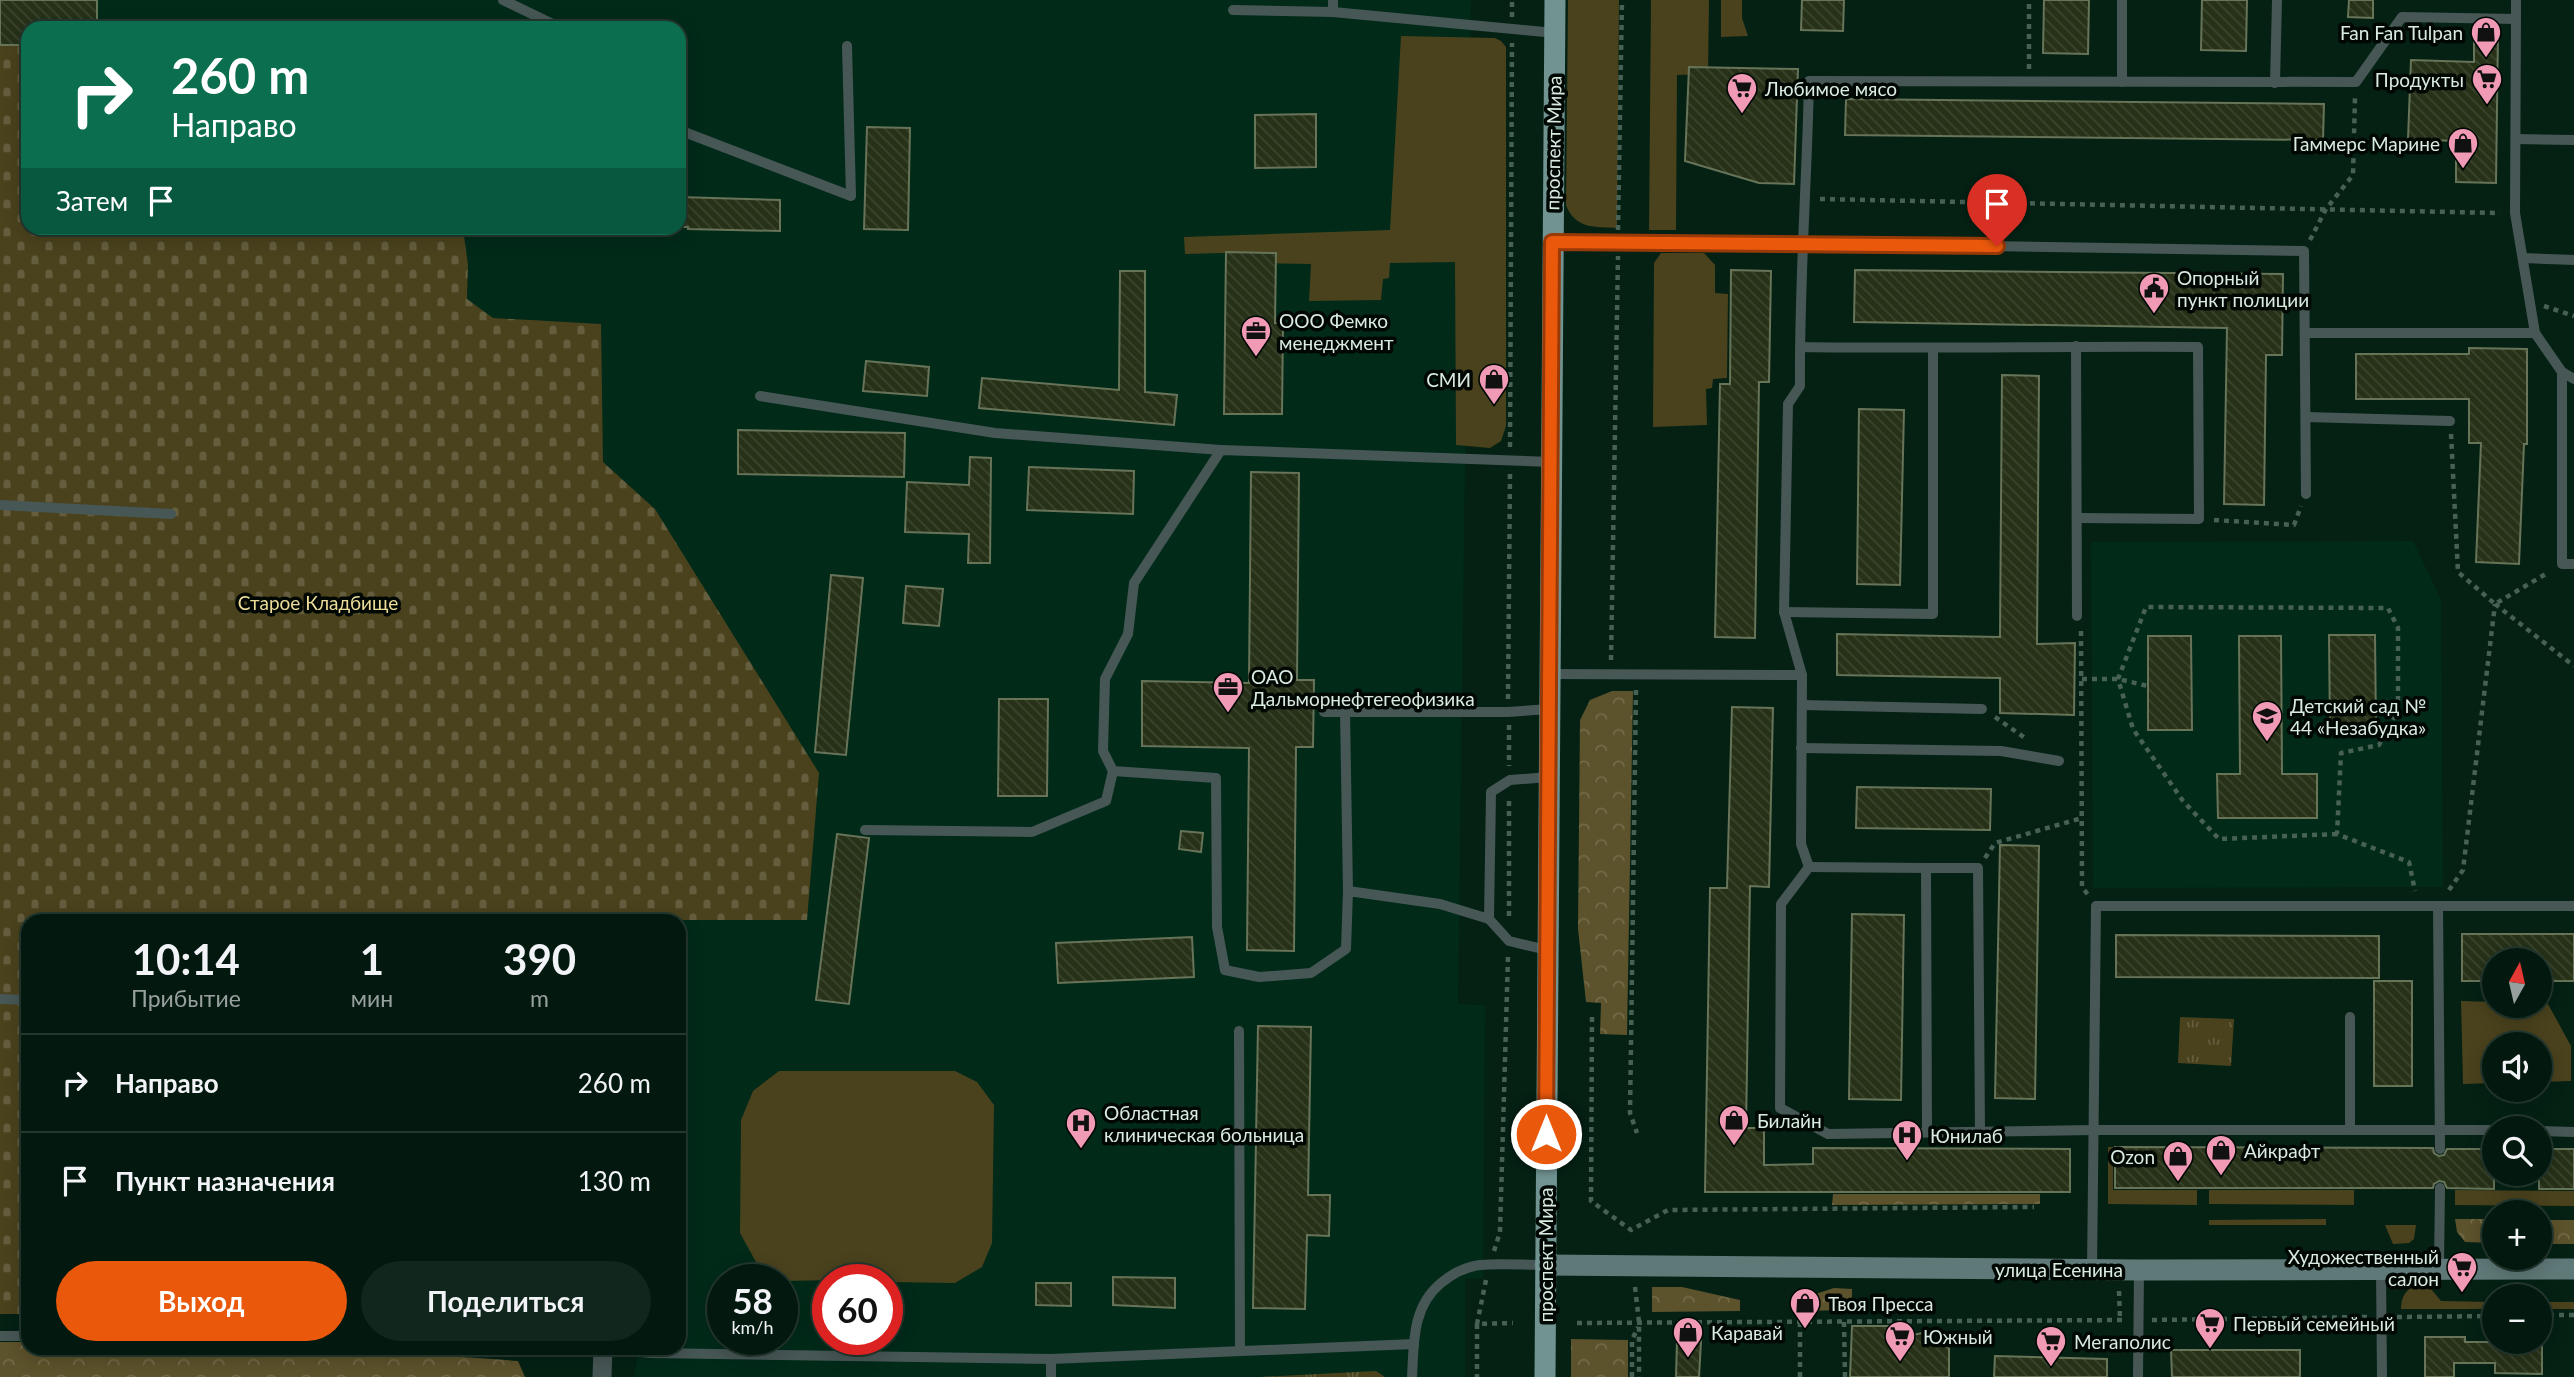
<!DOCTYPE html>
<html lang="ru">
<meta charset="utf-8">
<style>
body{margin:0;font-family:Lato,sans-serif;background:#11261d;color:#f1f3f6;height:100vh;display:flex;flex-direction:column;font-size:26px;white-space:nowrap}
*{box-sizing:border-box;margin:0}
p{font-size:23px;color:#97a09e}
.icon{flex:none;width:38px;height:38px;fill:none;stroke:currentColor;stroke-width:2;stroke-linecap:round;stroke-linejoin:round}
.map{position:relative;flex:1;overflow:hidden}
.panel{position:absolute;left:21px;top:914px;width:665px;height:441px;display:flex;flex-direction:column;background:#03190f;border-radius:21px;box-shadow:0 4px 18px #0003,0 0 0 2px #24382f}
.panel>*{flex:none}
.banner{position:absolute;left:21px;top:21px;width:665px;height:214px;border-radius:21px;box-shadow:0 4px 18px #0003,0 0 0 2px #24382f;background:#0b6e4f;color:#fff;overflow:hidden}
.needle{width:46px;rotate:8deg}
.tools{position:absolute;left:2482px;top:948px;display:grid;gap:14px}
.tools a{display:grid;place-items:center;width:70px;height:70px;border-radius:50%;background:#03190f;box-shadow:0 4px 18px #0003,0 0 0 2px #24382f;font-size:35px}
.speed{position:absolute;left:707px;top:1264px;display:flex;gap:14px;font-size:35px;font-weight:700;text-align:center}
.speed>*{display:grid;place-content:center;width:91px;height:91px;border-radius:50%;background:#03190f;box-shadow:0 4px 18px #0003,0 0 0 2px #24382f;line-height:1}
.speed small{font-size:18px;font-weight:400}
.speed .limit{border:10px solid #d22;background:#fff;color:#111}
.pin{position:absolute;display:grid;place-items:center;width:60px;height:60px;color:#fff;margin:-72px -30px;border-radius:50% 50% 50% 0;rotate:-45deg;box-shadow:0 0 7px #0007}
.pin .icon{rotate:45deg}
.me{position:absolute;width:77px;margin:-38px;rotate:0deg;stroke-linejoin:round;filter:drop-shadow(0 0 5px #0008)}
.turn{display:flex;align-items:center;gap:24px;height:147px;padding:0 35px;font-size:32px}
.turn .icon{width:91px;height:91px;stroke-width:2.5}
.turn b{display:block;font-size:49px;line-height:60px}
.then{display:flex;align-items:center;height:66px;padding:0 35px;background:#0003;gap:14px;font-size:26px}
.eta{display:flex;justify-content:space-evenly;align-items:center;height:119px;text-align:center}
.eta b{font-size:42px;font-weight:700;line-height:49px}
.cta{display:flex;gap:14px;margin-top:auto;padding:14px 35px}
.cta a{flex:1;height:80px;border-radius:42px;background:#ea580c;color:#fff;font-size:28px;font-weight:700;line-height:80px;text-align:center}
.cta a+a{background:#11261d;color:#f1f3f6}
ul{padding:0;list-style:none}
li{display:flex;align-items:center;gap:21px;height:98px;padding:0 35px;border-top:2px solid #24382f}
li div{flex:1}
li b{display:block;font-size:26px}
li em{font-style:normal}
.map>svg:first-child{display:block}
</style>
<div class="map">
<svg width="2574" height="1377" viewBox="0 0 2574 1377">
<defs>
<pattern id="forest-crowns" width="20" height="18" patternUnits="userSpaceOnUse" patternTransform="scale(1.75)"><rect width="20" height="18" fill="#5c522b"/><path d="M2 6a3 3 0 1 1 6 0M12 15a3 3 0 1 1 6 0" fill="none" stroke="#736b49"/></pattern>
<pattern id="cemetery-stones" width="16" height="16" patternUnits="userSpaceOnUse" patternTransform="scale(1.75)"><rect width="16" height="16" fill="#4a421d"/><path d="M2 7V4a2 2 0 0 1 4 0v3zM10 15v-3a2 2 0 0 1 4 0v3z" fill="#645d3e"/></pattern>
<pattern id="park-tufts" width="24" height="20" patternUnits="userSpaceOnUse" patternTransform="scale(1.75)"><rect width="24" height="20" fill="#4a421d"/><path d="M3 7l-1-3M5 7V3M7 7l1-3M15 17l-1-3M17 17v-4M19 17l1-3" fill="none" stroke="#645d3e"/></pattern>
<pattern id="building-back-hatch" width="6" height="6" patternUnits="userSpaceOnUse" patternTransform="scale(1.75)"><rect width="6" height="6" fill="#263118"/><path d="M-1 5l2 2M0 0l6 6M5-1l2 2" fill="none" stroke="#3b452e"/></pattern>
</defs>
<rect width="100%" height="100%" fill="#042114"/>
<g fill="#012a19" fill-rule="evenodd">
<path d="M0,0H1471L1458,1004L1485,1005L1483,1278L1465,1279V1377H634L639,1348H679V920H484H807L655,509L603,462L600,324L493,318L467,300L468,265L463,228H679V28H28ZM723,1279H782V1339H723ZM828,1279H887V1339H828Z"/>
<path d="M2413,541L2441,599L2443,887L2093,888L2091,542Z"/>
</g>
<g fill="#4a421d">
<path d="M1568,0H1619L1617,228C1595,227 1575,229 1566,205Z"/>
<path d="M1651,0H1709L1708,74L1677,75L1676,230H1649Z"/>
<path d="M1721,0H1742V18L1748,36L1721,37Z"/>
<path d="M1401,36L1495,38L1501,41L1506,47V426L1501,441L1490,448L1456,445L1455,262L1390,263L1389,278L1383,279L1381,300L1309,301L1311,264L1259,263L1257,252L1185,254L1184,237L1390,230Z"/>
<path d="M1661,253H1704L1715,265V293L1728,294L1727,378L1713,379L1712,388L1706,389L1707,425L1653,427L1654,263Z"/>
<path d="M2461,1001L2494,1002V1006H2539V1004H2548L2571,1046V1081L2539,1082V1045H2494V1083L2463,1084Z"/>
<path d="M779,1071H955L977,1082L994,1105L992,1243L982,1267L955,1283L887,1282V1279L784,1281L756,1262L740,1233L741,1120L753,1091Z"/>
<path d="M2108,1147H2113V1190H2197V1205L2108,1204Z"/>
<path d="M2209,1190H2354V1205L2209,1204Z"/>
<path d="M2455,1190L2574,1191V1206L2455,1205Z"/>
<path d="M2326,1219V1225H2209V1220Z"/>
<path d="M2385,1225H2416L2414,1239L2409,1243L2393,1244Z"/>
<path d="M2419,1284H2427L2441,1301L2494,1302V1309H2401C2401,1297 2406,1288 2419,1284Z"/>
<rect x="2539" y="1302" width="35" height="7"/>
</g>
<g fill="url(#forest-crowns)">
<path d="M1612,691H1633L1627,1035L1600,1034L1601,1003L1586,1002L1578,929L1580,720L1590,700Z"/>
<path d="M1833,1194H2040V1204L1832,1205Z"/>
<path d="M2455,1219H2494V1243L2465,1242L2457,1232Z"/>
<rect x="2539" y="1220" width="35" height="24"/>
<path d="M1652,1287H1682L1740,1300V1311L1652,1312Z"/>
<path d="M1834,1288L1852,1289V1310L1794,1311V1301Z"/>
<path d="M1571,1339L1628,1340V1377H1571Z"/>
<path d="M0,1342H28V1348C191,1348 355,1348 518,1361L525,1377H0Z"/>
</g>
<path fill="url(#cemetery-stones)" d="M28,42V228H463L468,265L467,299L493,318L601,324L603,462L655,509L819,773L807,920H28V1314H0V43Z"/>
<g fill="url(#park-tufts)">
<path d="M2180,1017L2234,1019L2231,1066L2178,1063Z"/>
<path d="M1376,1371L1385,1377H1259Z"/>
</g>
<g fill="url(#building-back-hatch)" stroke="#677458" stroke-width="2">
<path d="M0,0H97V28H28V45H0Z"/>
<path d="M1802,0H1844L1843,31L1801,30Z"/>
<path d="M2044,0H2089L2088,54L2043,53Z"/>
<path d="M2202,0H2247L2246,51L2201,50Z"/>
<path d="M2349,0H2373V18L2348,17Z"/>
<path d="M2474,32H2498L2496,183L2456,182V141L2408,139L2411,60L2474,62Z"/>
<path d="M1689,67L1798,69L1794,184L1759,183L1685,161Z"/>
<path d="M1846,99L2324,104L2323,140L1845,135Z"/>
<path d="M1316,114V167L1255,168V115Z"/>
<path d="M867,127L910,128L908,230L864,229Z"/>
<path d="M679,197L780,200V231L688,229V227H679Z"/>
<path d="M1226,252L1276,253L1275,323H1283L1282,414H1224Z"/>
<path d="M1731,270L1771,271L1769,382H1759L1755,638L1715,637L1720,384H1730Z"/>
<path d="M1855,270L2283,274L2282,355H2266L2264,505L2224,504L2227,328L1854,322Z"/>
<path d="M1120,271H1145V392L1177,395L1174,425L979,408L982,378L1119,390Z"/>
<path d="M2469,348L2527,349V444H2524L2519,564L2476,562L2481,443H2469V399H2356V354H2469Z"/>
<path d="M866,361L929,367L927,396L863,391Z"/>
<path d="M2002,375L2039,376L2037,644L2075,643L2074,715L2000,713V678L1837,675V634L2000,637Z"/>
<path d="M1859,409L1904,410L1900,585L1857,584Z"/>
<path d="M738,430L905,433L904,477L738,474Z"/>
<path d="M970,457L991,458L990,563H968L969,534L905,532L907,482L969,485Z"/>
<path d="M1029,467L1134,471L1133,514L1027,510Z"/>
<path d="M1251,472L1299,473L1297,680H1314L1313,747H1296L1294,951L1247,950L1249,748L1142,746V681L1249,683Z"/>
<path d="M831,575L863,578L846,755L815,752Z"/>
<path d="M906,586L943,589L939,626L903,623Z"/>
<path d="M2329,635H2375L2376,730H2330Z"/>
<path d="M2148,636H2191L2192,730H2148Z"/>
<path d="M2239,636H2281L2282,774H2317V818H2218L2217,774H2240Z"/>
<path d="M999,699H1048L1047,796H998Z"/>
<path d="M1732,707L1773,708L1769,887L1750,886L1746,1128H1764V1165L1813,1164V1148L2070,1149V1192H1705L1710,888H1727Z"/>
<path d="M1857,787L1991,789L1990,830L1856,828Z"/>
<path d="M1181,831L1203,833L1201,852L1179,849Z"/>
<path d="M837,834L869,838L849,1004L816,1000Z"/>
<path d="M2000,845L2039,846L2035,1099L1995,1098Z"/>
<path d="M1852,914L1904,915L1901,1100L1849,1099Z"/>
<path d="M2462,934H2574V981H2539V961H2494V981H2462Z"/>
<path d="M2116,935L2379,936V978L2116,977Z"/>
<path d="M1192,937L1194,977L1058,983L1056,943Z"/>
<rect x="2374" y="981" width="38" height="105"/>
<path d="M1258,1026L1311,1027L1308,1195H1330L1329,1236L1307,1235L1305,1309L1253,1308Z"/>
<path d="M2115,1147L2433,1148L2434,1153L2439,1156L2444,1155L2447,1149H2494V1189L2447,1188L2444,1182L2439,1181L2434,1184L2433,1188H2115Z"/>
<rect x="2539" y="1149" width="35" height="40"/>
<path d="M1113,1277L1175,1278V1308L1113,1305Z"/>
<path d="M1036,1283H1071V1306L1036,1305Z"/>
<path d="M1852,1326H1894V1339L1922,1333L1949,1348V1377H1850Z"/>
<path d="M2425,1337H2465V1342H2542V1374L2495,1373V1363H2454V1377H2425Z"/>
<path d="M1677,1341H1701L1699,1377H1676Z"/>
<path d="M2171,1350H2300V1377H2172Z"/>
<path d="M1995,1356L2107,1359V1377H1994Z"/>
</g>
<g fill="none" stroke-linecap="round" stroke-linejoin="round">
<g stroke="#476155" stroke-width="4.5" stroke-dasharray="5 5" stroke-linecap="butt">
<path d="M1512,17V0"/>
<path d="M2029,69V0"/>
<path d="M1820,199L2500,213"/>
<path d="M1618,230L1622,0"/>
<path d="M2310,240L2326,209L2353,175L2355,97"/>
<path d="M2544,306L2574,316"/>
<path d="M2451,434L2458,572L2495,604L2549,572"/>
<path d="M1510,447L1512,43"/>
<path d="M2214,520L2294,525L2301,506"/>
<path d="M2495,604L2574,666"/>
<path d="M2081,631L2082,887L2089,896"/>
<path d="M1611,660L1618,256"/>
<path d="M2082,679H2118L2148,686"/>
<path d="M1636,690L1630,1113L1637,1133"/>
<path d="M1508,699L1510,473"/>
<path d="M1995,717L2025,738"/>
<path d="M1509,725V766"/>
<path d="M2337,834L2219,839L2183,801L2133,729L2118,679L2146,607L2388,608L2398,628V710L2379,745L2341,753L2337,834L2409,862L2415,891"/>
<path d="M1985,858L1995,843L2082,818"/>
<path d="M2449,890L2463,870L2495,604"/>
<path d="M1509,916V799"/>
<path d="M1592,1017L1591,1201L1631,1230L1668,1210L2034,1207"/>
<path d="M1494,1251L1500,1232L1508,956"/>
<path d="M1486,1280L1477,1324L1513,1323"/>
<path d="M1635,1287L1639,1322V1377"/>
<path d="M2119,1291L2120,1320"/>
<path d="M2539,1315H2574"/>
<path d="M2397,1317L2494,1316"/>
<path d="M2152,1320L2367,1317"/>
<path d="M1844,1322L1845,1377"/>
<path d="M1577,1323L2125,1320"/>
<path d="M1477,1324V1377"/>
<path d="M1632,1377V1340L1638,1327"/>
<path d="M1800,1377V1322"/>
</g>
<g stroke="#475756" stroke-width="10">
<path d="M503,0L561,28"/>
<path d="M1333,0V12"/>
<path d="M1233,10L1333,12L1555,33"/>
<path d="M2122,82V0"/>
<path d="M2275,83L2277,0"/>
<path d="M679,130L851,196L847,46"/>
<path d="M2516,139L2574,140"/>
<path d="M1553,242L1802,243L2304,251L2306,494"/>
<path d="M2523,258L2574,260"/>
<path d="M2305,333H2535L2515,213L2516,19"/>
<path d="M2535,333L2562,372L2574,379"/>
<path d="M2076,346L2077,616"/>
<path d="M1800,347C1932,349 2065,346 2198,347L2199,519L2078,518"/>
<path d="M2562,372V564H2574"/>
<path d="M760,396L995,433L1221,450"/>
<path d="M2306,417L2450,421"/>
<path d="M0,505L171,514"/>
<path d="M1784,612L1933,614V349"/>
<path d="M1549,674L1802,675L1801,844L1809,867L1781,904L1780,1108L1828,1134L2094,1130H2494"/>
<path d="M1802,675L1784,612L1788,404L1800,386C1799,284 1807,183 1809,81L2356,82L2402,17L2516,19V0"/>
<path d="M1802,705L1982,709"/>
<path d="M1324,712H1508L1549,709"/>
<path d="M1345,712L1348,891"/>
<path d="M1801,748L2001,751L2059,761"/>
<path d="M865,830L1032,832L1106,801L1113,771"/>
<path d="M1809,867L1926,868L1927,1132"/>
<path d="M1926,868H1978L1980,1132"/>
<path d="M2438,906L2440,1149"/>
<path d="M1489,919L1491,792L1510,780L1549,777"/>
<path d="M1547,950L1509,941L1489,919L1440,904L1348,891L1346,949L1311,973L1259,977L1225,970L1217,927L1216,778L1113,771L1103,751L1105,679L1128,634L1134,583L1221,450L1551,462"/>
<path d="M0,999L28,1000"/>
<path d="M2350,1017V1130"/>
<path d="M1239,1031L1240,1351"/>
<path d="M2539,1131L2574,1132"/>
<path d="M2439,1267L2440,1188"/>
<path d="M2381,1269L2382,1377"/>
<path d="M2092,1270L2096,906H2574"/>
<path d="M0,1336H28"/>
<path d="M599,1348L651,1353L1051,1359L1414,1344"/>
<path d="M1051,1377V1359"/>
<path d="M1412,1377C1414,1342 1412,1307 1441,1283C1453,1273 1465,1267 1480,1265C1501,1263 1524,1265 1545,1265"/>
<path d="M2138,1377L2139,1270"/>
</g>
<path stroke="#475756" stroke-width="19" d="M602,1377L603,1348"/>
<path stroke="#5f7978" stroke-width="21" d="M1545,1265L2139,1270L2574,1269"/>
<path stroke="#719492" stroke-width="21" d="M1545,1377L1555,0"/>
</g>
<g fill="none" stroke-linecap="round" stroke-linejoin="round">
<g stroke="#983908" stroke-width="18">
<path id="route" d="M1546,1134L1552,242L1997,246"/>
</g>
<use href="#route" stroke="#ea580c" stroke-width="12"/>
</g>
<defs>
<g id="shop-pin" transform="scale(1.575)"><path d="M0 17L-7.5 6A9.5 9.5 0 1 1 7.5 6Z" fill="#f09ab5" stroke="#010804"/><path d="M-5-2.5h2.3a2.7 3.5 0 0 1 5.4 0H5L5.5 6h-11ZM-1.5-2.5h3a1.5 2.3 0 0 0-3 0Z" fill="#111"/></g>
<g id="supermarket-pin" transform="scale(1.575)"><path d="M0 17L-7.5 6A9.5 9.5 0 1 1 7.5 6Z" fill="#f09ab5" stroke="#010804"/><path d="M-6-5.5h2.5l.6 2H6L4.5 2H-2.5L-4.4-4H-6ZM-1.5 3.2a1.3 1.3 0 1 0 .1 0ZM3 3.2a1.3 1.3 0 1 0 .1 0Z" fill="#111"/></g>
<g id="civic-pin" transform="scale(1.575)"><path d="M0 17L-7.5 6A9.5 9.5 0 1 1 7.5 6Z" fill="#f09ab5" stroke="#010804"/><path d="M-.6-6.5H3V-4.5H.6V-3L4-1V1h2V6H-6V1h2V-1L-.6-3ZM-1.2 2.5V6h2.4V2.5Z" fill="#111"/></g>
<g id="office-pin" transform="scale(1.575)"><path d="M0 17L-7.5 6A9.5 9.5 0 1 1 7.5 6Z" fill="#f09ab5" stroke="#010804"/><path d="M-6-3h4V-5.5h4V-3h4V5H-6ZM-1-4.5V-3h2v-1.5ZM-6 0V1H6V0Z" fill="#111"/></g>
<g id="school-pin" transform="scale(1.575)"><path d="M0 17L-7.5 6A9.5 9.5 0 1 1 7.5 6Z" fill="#f09ab5" stroke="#010804"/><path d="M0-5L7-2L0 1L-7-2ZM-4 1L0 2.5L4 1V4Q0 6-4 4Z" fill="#111"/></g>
<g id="hospital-pin" transform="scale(1.575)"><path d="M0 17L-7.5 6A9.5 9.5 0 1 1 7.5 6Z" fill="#f09ab5" stroke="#010804"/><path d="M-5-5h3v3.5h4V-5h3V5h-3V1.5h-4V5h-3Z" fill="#111"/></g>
</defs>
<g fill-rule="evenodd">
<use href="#shop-pin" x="2486" y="32"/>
<use href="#supermarket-pin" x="2487" y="79"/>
<use href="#supermarket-pin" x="1742" y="88"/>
<use href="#shop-pin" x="2463" y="143"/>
<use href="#civic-pin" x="2154" y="288"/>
<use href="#office-pin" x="1256" y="331"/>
<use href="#shop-pin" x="1494" y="379"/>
<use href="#office-pin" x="1228" y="687"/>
<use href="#school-pin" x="2267" y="716"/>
<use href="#shop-pin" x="1734" y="1120"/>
<use href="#hospital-pin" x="1081" y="1123"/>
<use href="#hospital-pin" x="1907" y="1135"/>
<use href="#shop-pin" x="2221" y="1150"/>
<use href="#shop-pin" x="2178" y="1156"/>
<use href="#supermarket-pin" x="2462" y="1267"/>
<use href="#shop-pin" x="1805" y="1303"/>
<use href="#supermarket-pin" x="2210" y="1323"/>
<use href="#shop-pin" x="1688" y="1332"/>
<use href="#supermarket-pin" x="1900" y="1336"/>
<use href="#supermarket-pin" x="2051" y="1341"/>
</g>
<g text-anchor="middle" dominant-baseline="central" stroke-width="7" stroke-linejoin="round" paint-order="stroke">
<g font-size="19" fill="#daebe1" stroke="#010804" text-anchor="start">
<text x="2463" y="32" text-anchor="end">Fan Fan Tulpan</text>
<text x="2464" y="79" text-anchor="end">Продукты</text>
<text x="1765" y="88">Любимое мясо</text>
<text x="2440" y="143" text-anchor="end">Гаммерс Марине</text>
<text x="2177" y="277">Опорный<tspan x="2177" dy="22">пункт полиции</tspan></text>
<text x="1279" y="320">ООО Фемко<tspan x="1279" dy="22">менеджмент</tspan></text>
<text x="1471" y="379" text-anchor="end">СМИ</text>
<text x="1251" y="676">ОАО<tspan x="1251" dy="22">Дальморнефтегеофизика</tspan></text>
<text x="2290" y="705">Детский сад №<tspan x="2290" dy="22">44 «Незабудка»</tspan></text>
<text x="1104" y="1112">Областная<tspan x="1104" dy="22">клиническая больница</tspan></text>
<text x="1757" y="1120">Билайн</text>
<text x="1930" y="1135">Юнилаб</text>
<text x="2244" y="1150">Айкрафт</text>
<text x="2155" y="1156" text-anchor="end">Ozon</text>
<text x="2439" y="1256" text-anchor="end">Художественный<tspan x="2439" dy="22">салон</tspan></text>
<text x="1828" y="1303">Твоя Пресса</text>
<text x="2233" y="1323">Первый семейный</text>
<text x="1711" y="1332">Каравай</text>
<text x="1923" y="1336">Южный</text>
<text x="2074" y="1341">Мегаполис</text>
</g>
<g font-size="19" fill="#daebe1" stroke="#010804">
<text transform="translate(1553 143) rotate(-89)">проспект Мира</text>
<text transform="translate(1545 1255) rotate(-90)">проспект Мира</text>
<text x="2059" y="1269">улица Есенина</text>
</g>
<g font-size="19" fill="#eddd99" stroke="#010804">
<text x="318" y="602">Старое Кладбище</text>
</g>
</g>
</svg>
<div class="tools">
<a><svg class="needle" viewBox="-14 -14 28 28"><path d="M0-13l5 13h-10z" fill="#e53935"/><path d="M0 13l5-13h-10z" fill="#97a09e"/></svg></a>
<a><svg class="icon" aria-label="sound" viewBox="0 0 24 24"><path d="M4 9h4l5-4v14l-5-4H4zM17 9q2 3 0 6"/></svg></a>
<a><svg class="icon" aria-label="search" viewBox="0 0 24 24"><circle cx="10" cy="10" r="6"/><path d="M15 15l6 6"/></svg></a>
<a>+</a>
<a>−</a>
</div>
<div class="speed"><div>58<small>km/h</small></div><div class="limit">60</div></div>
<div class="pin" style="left:1997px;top:246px;background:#d93025"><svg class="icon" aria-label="arrive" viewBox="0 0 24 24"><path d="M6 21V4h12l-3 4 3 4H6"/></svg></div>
<svg class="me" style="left:1546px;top:1134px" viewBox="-20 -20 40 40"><circle r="17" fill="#ea580c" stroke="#fff" stroke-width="3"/><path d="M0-11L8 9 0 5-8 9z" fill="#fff"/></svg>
<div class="banner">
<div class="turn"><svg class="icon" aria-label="right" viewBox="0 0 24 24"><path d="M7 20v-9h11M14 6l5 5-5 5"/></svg><div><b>260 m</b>Направо</div></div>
<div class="then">Затем<svg class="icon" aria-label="arrive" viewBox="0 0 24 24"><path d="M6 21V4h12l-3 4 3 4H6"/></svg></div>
</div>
<section class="panel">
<div class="eta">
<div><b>10:14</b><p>Прибытие</p></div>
<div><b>1</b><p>мин</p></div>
<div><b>390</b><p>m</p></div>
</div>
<ul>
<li><svg class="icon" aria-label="right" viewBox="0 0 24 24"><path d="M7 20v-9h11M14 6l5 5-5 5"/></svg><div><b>Направо</b></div><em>260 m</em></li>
<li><svg class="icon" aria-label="arrive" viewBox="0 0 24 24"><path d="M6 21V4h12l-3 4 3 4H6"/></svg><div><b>Пункт назначения</b></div><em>130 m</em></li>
</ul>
<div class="cta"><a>Выход</a><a>Поделиться</a></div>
</section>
</div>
